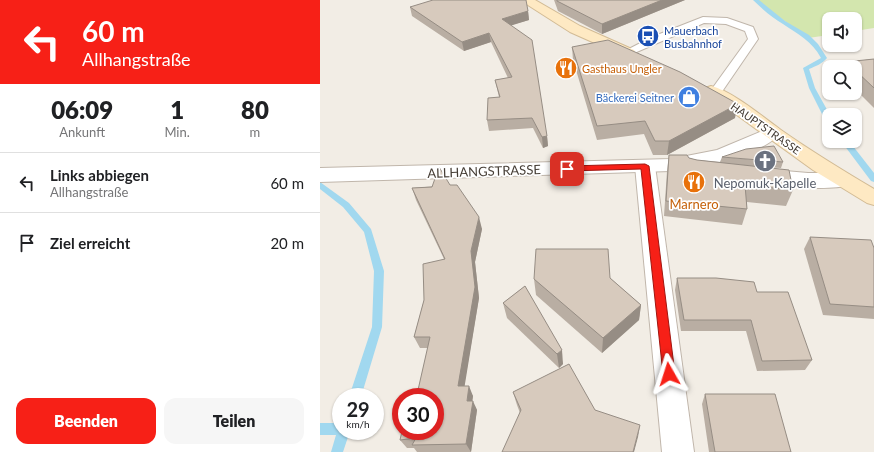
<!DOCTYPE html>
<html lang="de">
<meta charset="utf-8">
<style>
body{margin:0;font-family:Lato,sans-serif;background:#f6f6f6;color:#202124;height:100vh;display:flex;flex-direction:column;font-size:15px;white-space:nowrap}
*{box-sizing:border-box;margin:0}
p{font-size:13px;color:#757577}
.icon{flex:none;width:22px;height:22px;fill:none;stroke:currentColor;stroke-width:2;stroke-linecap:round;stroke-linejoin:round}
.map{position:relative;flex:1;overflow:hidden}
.side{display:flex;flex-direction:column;background:#fff;width:320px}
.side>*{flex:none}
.top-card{background:#f72017;color:#fff;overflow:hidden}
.buttons{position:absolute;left:502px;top:12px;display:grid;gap:8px}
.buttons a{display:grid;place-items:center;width:40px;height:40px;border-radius:8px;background:#fff;box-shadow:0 1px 3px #0004;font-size:20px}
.speed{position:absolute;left:12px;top:388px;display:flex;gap:8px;font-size:20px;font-weight:700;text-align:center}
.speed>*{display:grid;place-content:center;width:52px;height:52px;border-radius:50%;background:#fff;box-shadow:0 1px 3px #0004;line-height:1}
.speed small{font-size:10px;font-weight:400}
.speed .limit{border:6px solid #d22;background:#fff;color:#111}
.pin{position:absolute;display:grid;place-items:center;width:34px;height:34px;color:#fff;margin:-17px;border-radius:8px;box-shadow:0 2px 6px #0006}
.me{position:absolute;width:44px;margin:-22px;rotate:354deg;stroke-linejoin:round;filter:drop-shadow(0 0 3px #0008)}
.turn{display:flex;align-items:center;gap:14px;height:84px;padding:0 16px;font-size:18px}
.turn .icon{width:52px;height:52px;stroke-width:2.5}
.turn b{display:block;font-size:28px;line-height:34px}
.eta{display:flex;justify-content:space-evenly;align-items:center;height:68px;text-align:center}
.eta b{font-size:24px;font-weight:800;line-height:28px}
.cta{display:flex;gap:8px;margin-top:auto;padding:8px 16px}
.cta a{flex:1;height:46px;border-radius:12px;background:#f72017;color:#fff;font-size:16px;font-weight:800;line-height:46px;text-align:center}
.cta a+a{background:#f6f6f6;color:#202124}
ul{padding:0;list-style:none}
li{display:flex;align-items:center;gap:12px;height:60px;padding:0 16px;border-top:1px solid #e0e0e0}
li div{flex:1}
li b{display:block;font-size:15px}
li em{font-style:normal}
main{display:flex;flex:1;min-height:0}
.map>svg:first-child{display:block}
</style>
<main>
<section class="side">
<div class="top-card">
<div class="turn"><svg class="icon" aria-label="left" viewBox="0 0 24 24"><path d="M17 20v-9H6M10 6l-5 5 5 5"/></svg><div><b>60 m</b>Allhangstraße</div></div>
</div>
<div class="eta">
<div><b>06:09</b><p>Ankunft</p></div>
<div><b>1</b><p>Min.</p></div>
<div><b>80</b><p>m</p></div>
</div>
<ul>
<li><svg class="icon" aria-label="left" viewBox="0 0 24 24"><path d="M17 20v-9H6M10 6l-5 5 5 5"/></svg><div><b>Links abbiegen</b><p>Allhangstraße</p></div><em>60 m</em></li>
<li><svg class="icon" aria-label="arrive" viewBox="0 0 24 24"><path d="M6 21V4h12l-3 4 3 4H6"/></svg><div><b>Ziel erreicht</b></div><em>20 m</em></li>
</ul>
<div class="cta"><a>Beenden</a><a>Teilen</a></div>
</section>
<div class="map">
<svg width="554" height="452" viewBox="0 0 554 452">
<rect width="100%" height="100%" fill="#f2ede5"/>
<path fill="#d3e6ae" d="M436,0H554V28L535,31V19H509V35L488,38Z"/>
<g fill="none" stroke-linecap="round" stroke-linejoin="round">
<g fill="#a1d8ef" fill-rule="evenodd">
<path d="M433,0H439L465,21L489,35L498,44L507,58C502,64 496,66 489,69L495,88L510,115L509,122L505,120L489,88L483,68L501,58C492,41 478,34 463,24C453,18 442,9 433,0Z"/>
<path d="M521,141H529L554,173V182L551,181Z"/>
<path d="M0,182L29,203L51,229L64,271L62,327L41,397H29L52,327L54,271L44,232L23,207L0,189Z"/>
<path d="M0,423H21V431H30L23,452H11L16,435H0Z"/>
</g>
<g stroke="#c0b6ab" stroke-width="2">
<path id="service" d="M383,17L407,18L433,27L438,39L399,96L395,97L389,93L428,39L425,31L406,24L384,23L312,54H304L303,52L332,37Z"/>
</g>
<g stroke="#c0b6ab" stroke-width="2">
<path id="minor" d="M325,160L332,162L335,166L374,452H342L315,166L318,162Z"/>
</g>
<g stroke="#c0b6ab" stroke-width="2">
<g id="tertiary">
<path d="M452,127L458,128L461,132C445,155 378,168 351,171L0,182V168L351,159L397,150Z"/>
<path d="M442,169L488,173H523L530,175L533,180L530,185C509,191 457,187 435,181L432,176L435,171Z"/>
</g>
</g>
<g stroke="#d2bb95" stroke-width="2">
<g id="secondary">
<path d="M200,0H215L260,26L314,50L316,53L314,56H304L250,32Z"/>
<path d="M391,86C412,91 443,117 461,130C491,151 522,170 554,189V205L547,203L493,170L414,113L385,94L383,91L385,88Z"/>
</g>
</g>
<use href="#service" fill="#fff" fill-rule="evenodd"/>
<use href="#minor" fill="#fff" fill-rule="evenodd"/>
<use href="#tertiary" fill="#fff" fill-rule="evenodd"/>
<use href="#secondary" fill="#fee9c3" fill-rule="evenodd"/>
</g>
<g fill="#b9aea3">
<path d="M234,0H365L282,34L238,11Z"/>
<path d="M90,7L208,11L209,20L191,25L227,136L228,146L223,148L213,128L169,131L167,120L179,97L175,80L188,78L171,42L144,51L92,16Z"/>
<path d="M252,47L415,118L347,155H333L324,134L277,140L253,60Z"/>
<path d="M554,59V108L535,89V67H523L525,62Z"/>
<path d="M349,155L369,158L377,160L400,162L402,157L463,162L461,168L442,167L473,190L466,206L427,202V209L422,225L344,216L347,171Z"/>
<path d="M130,185L162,229L155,262L159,298L144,386L153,396L152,401L157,410L151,452H97L94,448H87L80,440L98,390L108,348H100L94,337L104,300L124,259L96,200L92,188Z"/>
<path d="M490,237L554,248V319L503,315L484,249Z"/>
<path d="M290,278L321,305L319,320L282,353L216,295L214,279Z"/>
<path d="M357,278L437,292L492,360L485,370L437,371L426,331H361L355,290Z"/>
<path d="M205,286L243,364L239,368L187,318L183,303Z"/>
<path d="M193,392L275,410L318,437L200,413L197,405Z"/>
<path d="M385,394L471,452H389L382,404Z"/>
</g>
<g fill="#968d84">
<path d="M342,0H365L282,34V24Z"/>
<path d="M208,11L209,20L183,28L182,19Z"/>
<path d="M169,33L171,42L144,51L142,42Z"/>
<path d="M418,104L415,118L347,155L349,141Z"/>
<path d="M227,136L228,146L223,148L222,137Z"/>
<path d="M159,217L162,229L155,262L159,298L143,396L138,386L151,251Z"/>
<path d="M321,305L319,320L282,353L283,338Z"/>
<path d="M242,350L243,364L239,368L237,354Z"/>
<path d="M149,386L153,396L151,411L147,401Z"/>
<path d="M153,401L157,410L151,452L146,444Z"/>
<path d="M320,425L318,437L314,452H313Z"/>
</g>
<g fill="#d7cabd" stroke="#968d84">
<path d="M113,0H206L208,11L182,19L212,40L227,136L222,137L212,118L167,120L168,98L180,97L175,80L192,77L169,33L142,42L90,7Z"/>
<path d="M237,0H342L282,24L237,1Z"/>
<path d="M288,40L360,72L418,104L349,141H335L325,121L277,126L252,47Z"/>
<path d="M554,59V88L535,70V67H531L525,62Z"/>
<path d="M454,146L463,162L402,157L426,149Z"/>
<path d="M349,155H367L369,158L377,160L469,170L473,190L425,185L427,209L346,201Z"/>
<path d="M119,167L130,185H137L159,217L151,251L155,287L138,386H149L147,401H153L146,444L92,445L96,438L80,440L82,431H115V397H90L92,390H98L110,337H94L104,300L103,264L125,259L92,188L112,187Z"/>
<path d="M490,237L551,240L554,248V307L510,304Z"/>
<path d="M216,249H288L290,278L321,305L283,338L214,279Z"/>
<path d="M357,278H396L434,282L437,292H468L492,360L442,361L431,320H364Z"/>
<path d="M205,286L242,350L237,354L183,303Z"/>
<path d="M249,364L275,410L320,425L313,452H182L201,410L193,392Z"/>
<path d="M385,394H455L471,452H395Z"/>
</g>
<path fill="#f72017" stroke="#a1150f" d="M325,164L329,166L355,374L353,378L349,379L345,378L343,374L321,169L247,171L243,169L247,166Z"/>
<defs>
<g id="bus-disc" transform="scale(1.15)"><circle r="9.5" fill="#1a4fb4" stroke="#fff"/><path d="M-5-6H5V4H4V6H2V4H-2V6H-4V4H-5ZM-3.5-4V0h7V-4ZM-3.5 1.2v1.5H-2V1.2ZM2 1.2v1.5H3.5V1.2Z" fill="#fff"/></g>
<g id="restaurant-disc" transform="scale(1.15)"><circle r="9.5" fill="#e8710a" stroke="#fff"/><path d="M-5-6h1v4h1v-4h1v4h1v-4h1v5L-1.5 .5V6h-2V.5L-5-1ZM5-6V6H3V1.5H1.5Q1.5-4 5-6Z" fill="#fff"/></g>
<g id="shop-disc" transform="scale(1.15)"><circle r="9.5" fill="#3f7fe0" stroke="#fff"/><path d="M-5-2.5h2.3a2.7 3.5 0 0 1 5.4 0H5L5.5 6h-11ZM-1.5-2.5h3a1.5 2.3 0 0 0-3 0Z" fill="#fff"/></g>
<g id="church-disc" transform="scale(1.15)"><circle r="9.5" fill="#6b7280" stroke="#fff"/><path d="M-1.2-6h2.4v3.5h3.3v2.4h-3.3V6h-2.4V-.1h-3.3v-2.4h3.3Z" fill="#fff"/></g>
</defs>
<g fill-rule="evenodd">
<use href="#bus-disc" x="328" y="36"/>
<use href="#restaurant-disc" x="246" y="68"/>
<use href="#shop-disc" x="369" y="97"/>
<use href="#church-disc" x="445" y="161"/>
<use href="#restaurant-disc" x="374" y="182"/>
</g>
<g text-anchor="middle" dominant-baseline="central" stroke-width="3.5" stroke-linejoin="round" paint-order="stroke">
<g font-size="11" fill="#164399" stroke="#fff" text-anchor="start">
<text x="344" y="30">Mauerbach<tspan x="344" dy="13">Busbahnhof</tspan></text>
</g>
<g font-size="11" fill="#c56008" stroke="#fff" text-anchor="start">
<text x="262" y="68">Gasthaus Ungler</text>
</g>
<g font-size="11" fill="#366cbe" stroke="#fff" text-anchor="end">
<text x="354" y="97">Bäckerei Seitner</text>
</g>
<g font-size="11" fill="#453d35" stroke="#fff">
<text transform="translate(446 128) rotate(35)">HAUPTSTRASSE</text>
</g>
<g font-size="13" fill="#453d35" stroke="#fff">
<text transform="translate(164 171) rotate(-2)">ALLHANGSTRASSE</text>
</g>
<g font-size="13" fill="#5b616d" stroke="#fff">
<text x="445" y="183">Nepomuk-Kapelle</text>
</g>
<g font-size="13" fill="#c56008" stroke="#fff">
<text x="374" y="204">Marnero</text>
</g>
</g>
</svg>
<div class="buttons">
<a><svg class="icon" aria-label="sound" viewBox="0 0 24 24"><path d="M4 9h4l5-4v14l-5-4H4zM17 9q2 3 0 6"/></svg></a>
<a><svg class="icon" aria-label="search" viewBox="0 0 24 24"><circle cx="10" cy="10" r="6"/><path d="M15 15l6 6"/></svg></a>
<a><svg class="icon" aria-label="layers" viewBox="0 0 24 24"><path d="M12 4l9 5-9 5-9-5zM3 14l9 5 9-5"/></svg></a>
</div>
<div class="speed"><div>29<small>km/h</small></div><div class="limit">30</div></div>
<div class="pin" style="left:247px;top:169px;background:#d93025"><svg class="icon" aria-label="arrive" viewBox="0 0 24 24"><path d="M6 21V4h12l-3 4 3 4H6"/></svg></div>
<svg class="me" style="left:349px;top:374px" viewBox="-20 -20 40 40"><path d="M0-17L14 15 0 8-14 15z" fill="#f72017" stroke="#fff" stroke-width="4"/></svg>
</div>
</main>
